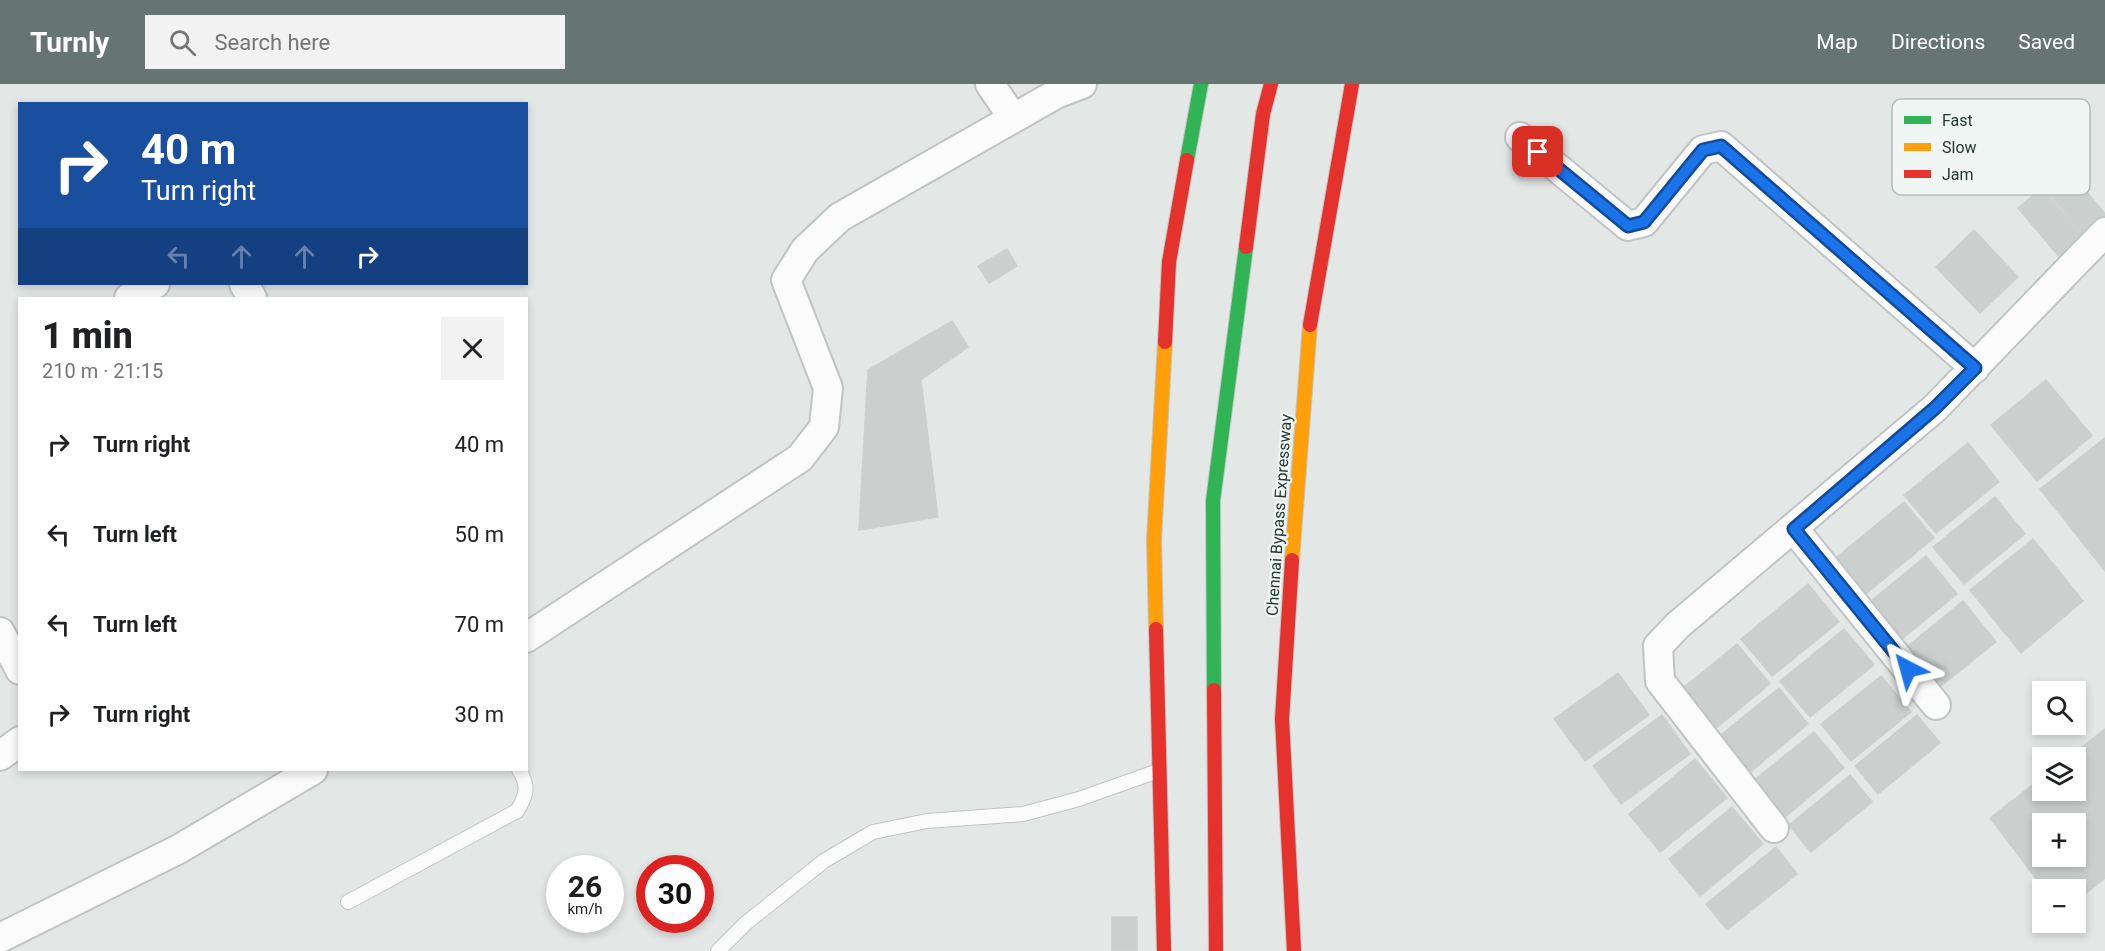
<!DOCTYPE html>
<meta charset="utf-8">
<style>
body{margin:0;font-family:Roboto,sans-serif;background:#f2f2f2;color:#202124;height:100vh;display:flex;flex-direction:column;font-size:22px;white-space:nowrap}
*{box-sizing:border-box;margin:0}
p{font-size:20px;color:#757577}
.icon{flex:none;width:33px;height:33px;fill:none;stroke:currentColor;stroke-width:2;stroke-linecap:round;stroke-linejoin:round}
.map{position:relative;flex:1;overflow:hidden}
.panel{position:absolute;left:18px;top:213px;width:510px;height:474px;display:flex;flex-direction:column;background:#fff;border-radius:0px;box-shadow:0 3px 9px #0003}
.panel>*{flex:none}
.top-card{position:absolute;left:18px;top:18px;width:510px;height:183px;border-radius:0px;box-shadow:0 3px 9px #0003;background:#1a4fa0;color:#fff;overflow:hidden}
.controls{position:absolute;left:2032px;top:597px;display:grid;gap:12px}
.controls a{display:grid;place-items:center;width:54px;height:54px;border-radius:0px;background:#fff;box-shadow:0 3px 9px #0003;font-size:30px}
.speed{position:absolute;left:546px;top:771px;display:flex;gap:12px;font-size:30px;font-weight:700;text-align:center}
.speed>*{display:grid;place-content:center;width:78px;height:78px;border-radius:50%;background:#fff;box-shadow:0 3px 9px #0003;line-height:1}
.speed small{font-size:15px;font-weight:400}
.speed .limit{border:9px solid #d22;background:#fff;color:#111}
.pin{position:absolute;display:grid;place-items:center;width:51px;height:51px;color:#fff;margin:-26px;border-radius:12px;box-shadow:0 3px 9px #0006}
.me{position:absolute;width:66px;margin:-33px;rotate:321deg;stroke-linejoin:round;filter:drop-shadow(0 0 4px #0008)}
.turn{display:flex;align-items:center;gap:21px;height:126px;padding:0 24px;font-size:27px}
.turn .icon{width:78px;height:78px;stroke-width:2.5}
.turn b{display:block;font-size:42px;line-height:51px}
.lanes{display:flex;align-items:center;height:57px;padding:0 24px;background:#0003;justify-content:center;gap:30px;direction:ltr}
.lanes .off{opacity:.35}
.round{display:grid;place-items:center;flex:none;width:63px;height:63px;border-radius:0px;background:#f2f2f2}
.head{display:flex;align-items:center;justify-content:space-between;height:102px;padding:0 24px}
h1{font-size:36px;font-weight:800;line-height:45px}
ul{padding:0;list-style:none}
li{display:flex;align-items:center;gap:18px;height:90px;padding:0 24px}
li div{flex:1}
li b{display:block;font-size:22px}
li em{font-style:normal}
header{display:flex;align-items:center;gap:36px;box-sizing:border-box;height:84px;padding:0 30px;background:#667571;color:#fff}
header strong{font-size:28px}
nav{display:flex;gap:33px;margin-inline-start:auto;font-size:21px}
.search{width:420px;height:54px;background:#f2f2f2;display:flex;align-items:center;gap:15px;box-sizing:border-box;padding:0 21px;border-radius:0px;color:#757577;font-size:22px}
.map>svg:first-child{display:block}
</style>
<header>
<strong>Turnly</strong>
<div class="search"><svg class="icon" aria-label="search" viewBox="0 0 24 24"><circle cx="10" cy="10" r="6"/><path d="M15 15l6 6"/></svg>Search here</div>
<nav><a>Map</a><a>Directions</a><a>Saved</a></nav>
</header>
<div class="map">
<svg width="2105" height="867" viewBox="0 0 2105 867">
<rect width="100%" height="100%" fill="#e3e7e5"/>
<g fill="#cbd0ce" stroke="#ccd0ce" stroke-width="1.5" fill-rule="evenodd">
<path d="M2067,83L2105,130V134L2083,151L2043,102Z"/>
<path d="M2042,104L2085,155L2061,175L2018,124Z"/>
<path d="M1974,146L2018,193L1980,229L1936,183Z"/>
<path d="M1007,165L1017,182L989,199L978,182Z"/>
<path d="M952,237L968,263L921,296L938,433L859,446L868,286Z"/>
<path d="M2046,296L2092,352L2037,397L1991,341Z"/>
<path d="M2105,354V487L2040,405Z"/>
<path d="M1968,359L1999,398L1936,449L1904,411Z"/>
<path d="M1995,413L2025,450L1964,500L1933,463Z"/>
<path d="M1904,418L1934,454L1862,513L1832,477Z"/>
<path d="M2033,455L2083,517L2021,569L1970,506Z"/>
<path d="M1926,472L1957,510L1897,559L1866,521Z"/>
<path d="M1808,500L1839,538L1772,592L1741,555Z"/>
<path d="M1963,517L1996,558L1936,606L1903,566Z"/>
<path d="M1844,545L1874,581L1810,633L1780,597Z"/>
<path d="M1737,560L1770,600L1710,649L1677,609Z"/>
<path d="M1618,589L1649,631L1585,677L1554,635Z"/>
<path d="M1881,592L1911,628L1851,677L1821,640Z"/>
<path d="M1779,604L1808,640L1748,690L1718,653Z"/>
<path d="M1662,631L1690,670L1621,720L1593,682Z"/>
<path d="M1917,631L1940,659L1878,710L1855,682Z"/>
<path d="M2105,645V794L2076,817V806H2045L1990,734L2043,693V706H2076V674H2068ZM2043,740H2076V772H2043Z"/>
<path d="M1814,648L1844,684L1784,734L1753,697Z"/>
<path d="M1695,675L1727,714L1660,768L1629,730Z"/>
<path d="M1850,691L1872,718L1811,768L1789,741Z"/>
<path d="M1732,723L1763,760L1700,812L1669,775Z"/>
<path d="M1776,763L1797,790L1727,846L1706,820Z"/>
<rect x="1112" y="833" width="25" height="34"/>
</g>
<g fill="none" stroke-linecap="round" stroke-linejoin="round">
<g stroke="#c0c4c2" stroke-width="16">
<g id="lane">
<path d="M348,818L517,727C527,711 529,702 519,686"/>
<path d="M718,867L746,839L824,777L873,748L927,737L1023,730L1079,715L1158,687"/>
</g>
</g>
<g stroke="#c0c4c2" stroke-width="32">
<g id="street">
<path d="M990,0L1013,34"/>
<path d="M1520,53L1628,142L1644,138L1703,66L1721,62L1975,284"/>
<path d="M244,200L252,214"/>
<path d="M129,214L155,200"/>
<path d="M1794,445L1936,621"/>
<path d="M0,548L20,586"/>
<path d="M526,554L800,374L824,343L828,304L786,196L805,166L840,133L1056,10L1082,0"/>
<path d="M0,672L20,657"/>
<path d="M1774,744L1660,597L1658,562L1678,541L1935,324L2105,148"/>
<path d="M0,854L179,765L313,686"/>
</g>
</g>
<g stroke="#bfc5c3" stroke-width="16">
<g id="fast">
<path d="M1187,76L1201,0"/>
<path d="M1214,606L1213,417L1246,163"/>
</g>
</g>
<g stroke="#bfc5c3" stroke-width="16">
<g id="slow">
<path d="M1292,476L1310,241"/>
<path d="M1156,545L1154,456L1165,258"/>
</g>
</g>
<g stroke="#bfc5c3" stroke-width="16">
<g id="jam">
<path d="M1246,163L1263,30L1271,0"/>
<path d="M1310,241L1352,0"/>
<path d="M1165,258L1169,178L1187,76"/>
<path d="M1292,476L1282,635L1294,867"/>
<path d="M1156,545L1164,867"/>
<path d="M1214,606L1216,867"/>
</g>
</g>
<use href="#lane" stroke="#fbfbfb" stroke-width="14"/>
<use href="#street" stroke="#fbfbfb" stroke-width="28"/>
<use href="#fast" stroke="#30b455" stroke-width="14"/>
<use href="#slow" stroke="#ff9f0a" stroke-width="14"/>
<use href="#jam" stroke="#e5322d" stroke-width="14"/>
</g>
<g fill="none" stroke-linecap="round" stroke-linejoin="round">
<g stroke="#114b97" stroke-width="15">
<path id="route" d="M1538,68L1628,142L1644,138L1703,66L1721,62L1975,284L1935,324L1794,445L1908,585"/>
</g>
<use href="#route" stroke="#1a73e8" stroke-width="10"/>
</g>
<g text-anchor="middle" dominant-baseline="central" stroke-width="4.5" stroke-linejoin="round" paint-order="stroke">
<g font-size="16" fill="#233833" stroke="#f0f6f4">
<text transform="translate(1279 431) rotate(-86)">Chennai Bypass Expressway</text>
</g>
</g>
<rect x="1892" y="15" width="198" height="96" rx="9" fill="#f0f6f4" stroke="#b2bdba" stroke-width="1.5"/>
<rect x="1904" y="32" width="27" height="8" fill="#30b455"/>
<rect x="1904" y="59" width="27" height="8" fill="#ff9f0a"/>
<rect x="1904" y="86" width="27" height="8" fill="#e5322d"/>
<g font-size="16" fill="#233833">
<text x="1942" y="42">Fast</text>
<text x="1942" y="69">Slow</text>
<text x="1942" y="96">Jam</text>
</g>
</svg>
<div class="controls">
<a><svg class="icon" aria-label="search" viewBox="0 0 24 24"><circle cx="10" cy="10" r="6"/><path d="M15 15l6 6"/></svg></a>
<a><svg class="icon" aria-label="layers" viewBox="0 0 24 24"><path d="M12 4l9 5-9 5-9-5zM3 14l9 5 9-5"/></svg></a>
<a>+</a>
<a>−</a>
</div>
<div class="speed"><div>26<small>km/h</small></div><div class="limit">30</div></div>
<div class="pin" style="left:1538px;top:68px;background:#d93025"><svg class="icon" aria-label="arrive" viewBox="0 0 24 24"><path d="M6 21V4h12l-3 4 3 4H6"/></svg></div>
<svg class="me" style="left:1908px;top:585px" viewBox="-20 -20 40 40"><path d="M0-17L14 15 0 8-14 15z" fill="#1a73e8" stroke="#fff" stroke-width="4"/></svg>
<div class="top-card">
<div class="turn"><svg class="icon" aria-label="right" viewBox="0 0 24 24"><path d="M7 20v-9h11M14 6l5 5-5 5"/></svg><div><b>40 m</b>Turn right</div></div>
<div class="lanes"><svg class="icon off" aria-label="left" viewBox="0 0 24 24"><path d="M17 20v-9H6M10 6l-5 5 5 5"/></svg><svg class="icon off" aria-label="ahead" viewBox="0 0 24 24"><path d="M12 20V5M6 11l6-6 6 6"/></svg><svg class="icon off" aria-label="ahead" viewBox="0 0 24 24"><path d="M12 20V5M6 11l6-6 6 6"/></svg><svg class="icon" aria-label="right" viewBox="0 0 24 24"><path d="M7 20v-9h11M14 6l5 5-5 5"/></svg></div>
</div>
<section class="panel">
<div class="head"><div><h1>1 min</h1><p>210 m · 21:15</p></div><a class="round"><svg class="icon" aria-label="close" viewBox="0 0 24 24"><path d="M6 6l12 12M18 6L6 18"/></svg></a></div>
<ul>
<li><svg class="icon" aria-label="right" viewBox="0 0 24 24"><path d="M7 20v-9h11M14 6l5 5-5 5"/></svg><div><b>Turn right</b></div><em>40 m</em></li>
<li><svg class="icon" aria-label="left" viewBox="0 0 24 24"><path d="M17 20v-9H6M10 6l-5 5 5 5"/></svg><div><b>Turn left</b></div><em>50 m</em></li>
<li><svg class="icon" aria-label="left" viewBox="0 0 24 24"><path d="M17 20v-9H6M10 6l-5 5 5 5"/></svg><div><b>Turn left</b></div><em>70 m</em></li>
<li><svg class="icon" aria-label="right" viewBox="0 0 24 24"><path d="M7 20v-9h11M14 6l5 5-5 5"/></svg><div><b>Turn right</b></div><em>30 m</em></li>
</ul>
</section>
</div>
